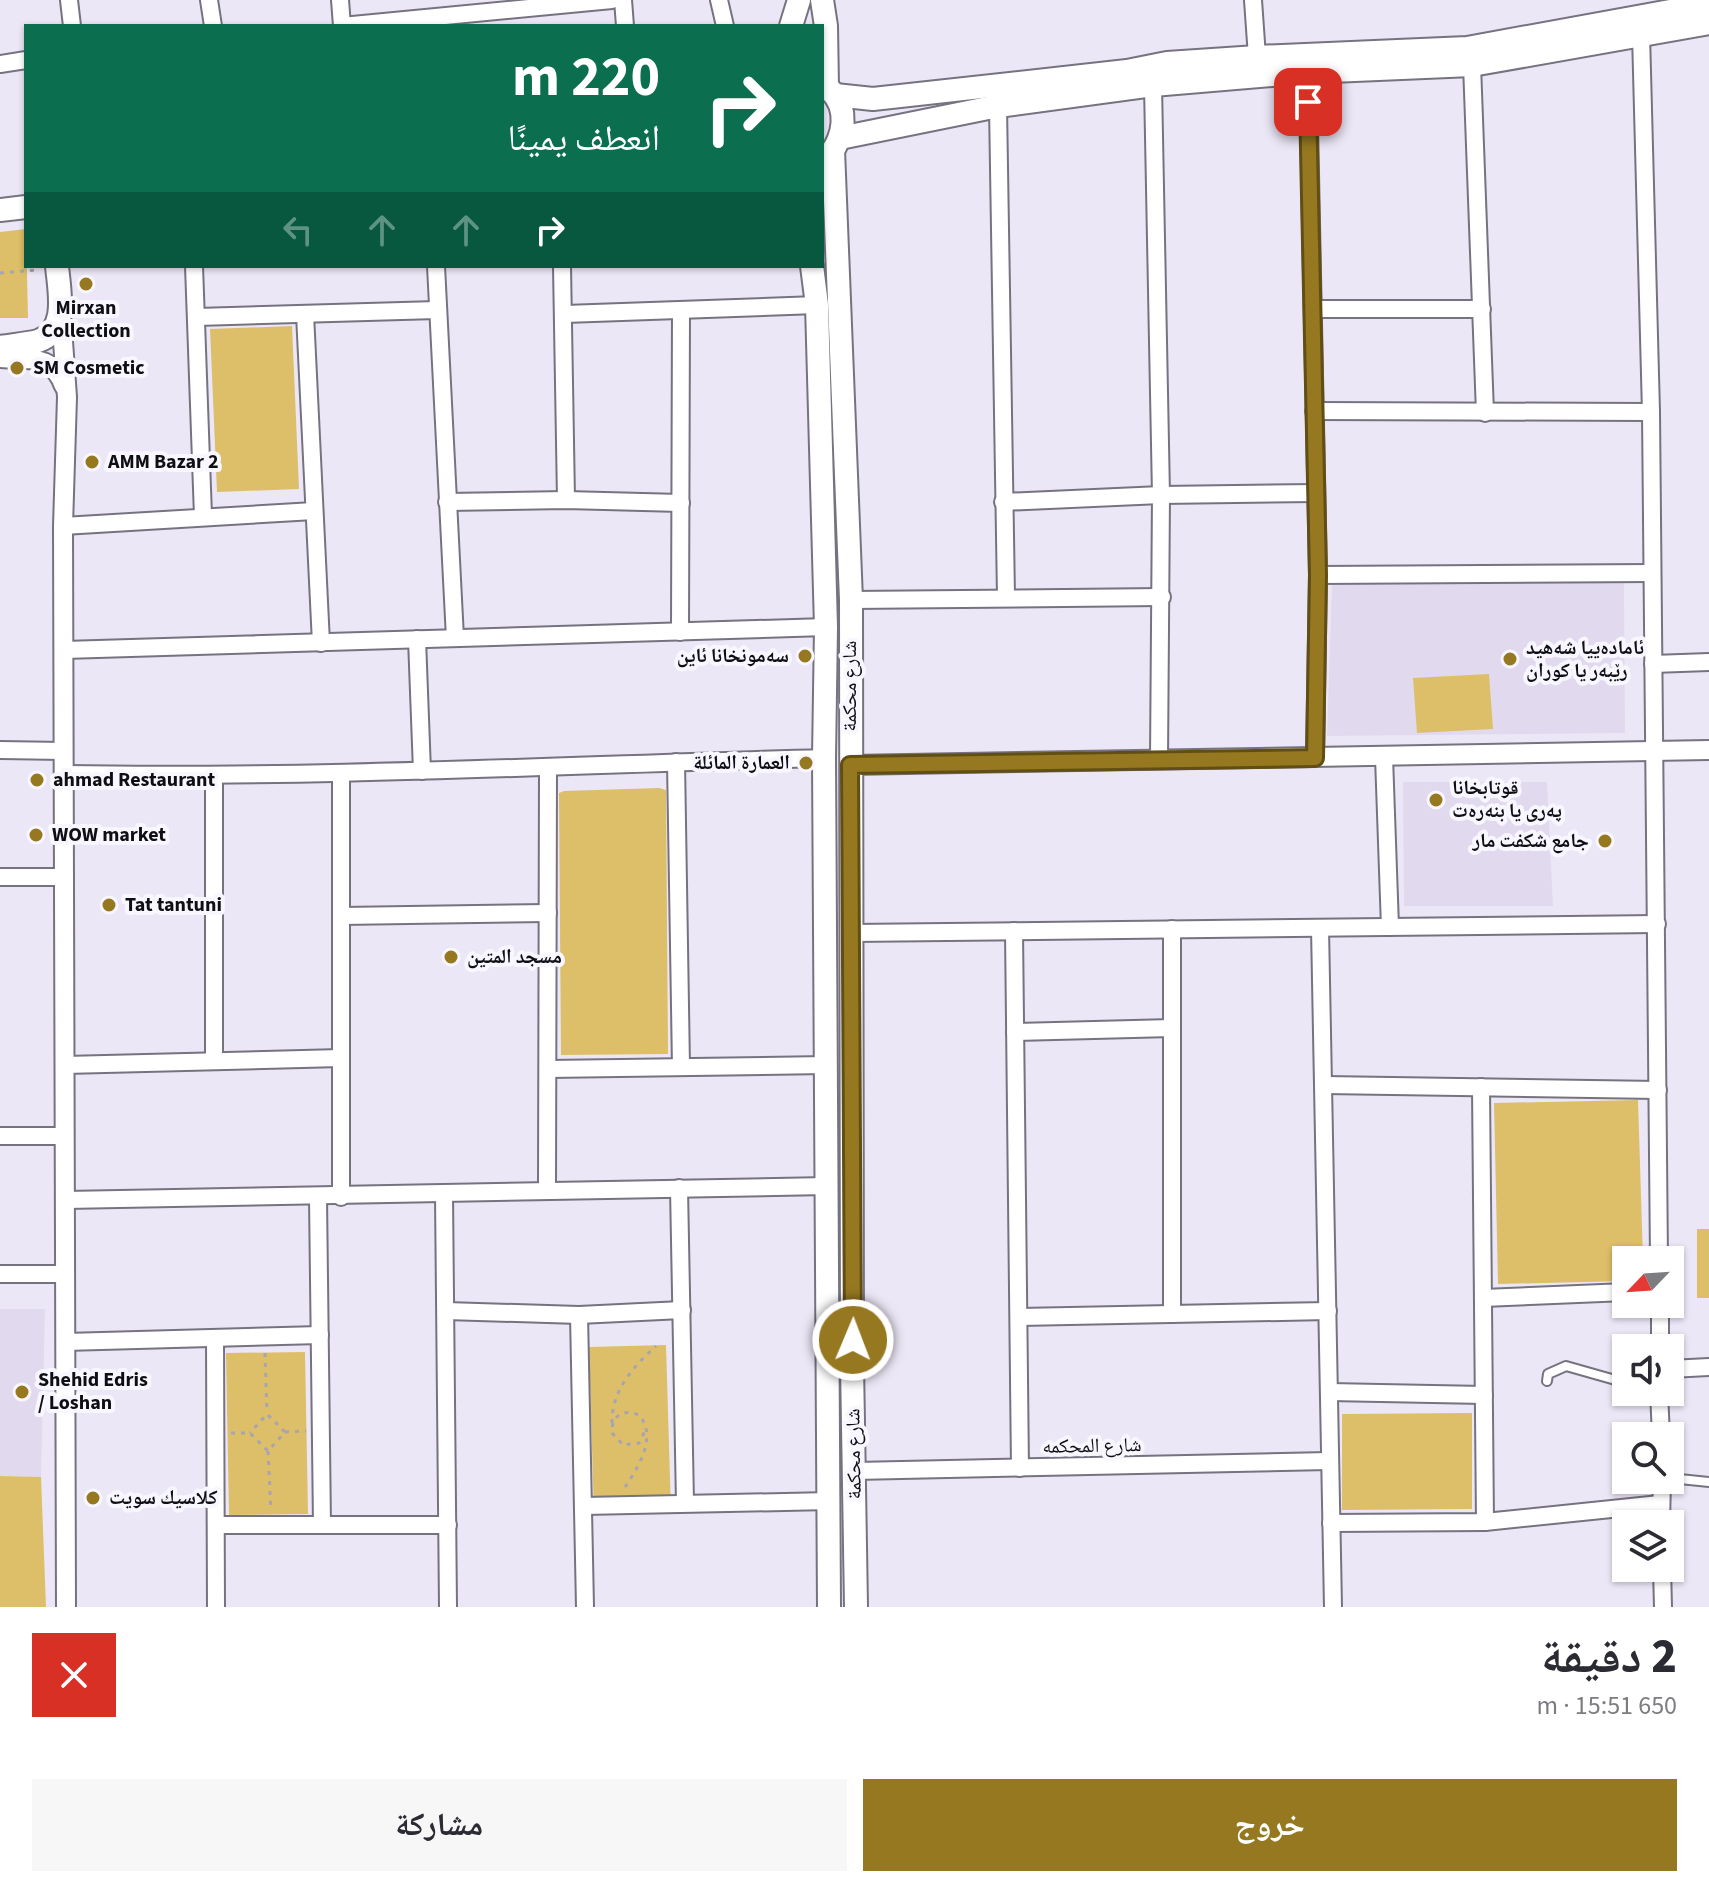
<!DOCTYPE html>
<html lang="ar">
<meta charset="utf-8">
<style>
body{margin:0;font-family:"Source Sans 3","Noto Naskh Arabic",sans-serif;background:#f7f7f7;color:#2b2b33;direction:rtl;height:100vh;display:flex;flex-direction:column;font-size:30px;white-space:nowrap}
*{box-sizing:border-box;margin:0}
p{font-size:26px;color:#7c7c81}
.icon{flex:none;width:44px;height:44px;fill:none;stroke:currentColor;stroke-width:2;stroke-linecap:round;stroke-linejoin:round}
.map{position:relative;height:1607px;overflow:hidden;direction:ltr}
.panel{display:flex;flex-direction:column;background:#fff;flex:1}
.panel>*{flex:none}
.guide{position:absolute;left:24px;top:24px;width:800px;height:244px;border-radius:0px;box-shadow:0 2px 6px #0004;direction:rtl;background:#0b6e4f;color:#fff;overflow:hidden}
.needle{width:52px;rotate:245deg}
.tools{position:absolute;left:1612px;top:1246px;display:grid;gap:16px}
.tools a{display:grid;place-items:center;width:72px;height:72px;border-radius:0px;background:#fff;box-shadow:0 2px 6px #0004;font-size:40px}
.pin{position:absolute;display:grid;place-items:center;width:68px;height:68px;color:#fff;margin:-34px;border-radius:16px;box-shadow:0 4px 12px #0006}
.me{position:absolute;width:88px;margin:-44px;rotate:1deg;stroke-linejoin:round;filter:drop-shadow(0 0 6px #0008)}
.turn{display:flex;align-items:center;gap:28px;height:168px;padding:0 32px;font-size:36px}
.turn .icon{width:104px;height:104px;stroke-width:2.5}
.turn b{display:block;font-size:56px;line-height:68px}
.lanes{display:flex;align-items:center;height:76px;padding:0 32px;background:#0003;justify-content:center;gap:40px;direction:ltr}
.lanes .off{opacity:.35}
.round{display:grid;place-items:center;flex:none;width:84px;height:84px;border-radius:0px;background:#f7f7f7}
.head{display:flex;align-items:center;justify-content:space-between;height:136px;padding:0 32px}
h1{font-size:48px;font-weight:800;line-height:60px}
.action{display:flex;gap:16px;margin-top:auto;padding:16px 32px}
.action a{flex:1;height:92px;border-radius:0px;background:#95781f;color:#fff;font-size:32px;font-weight:800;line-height:92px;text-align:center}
.action a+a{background:#f7f7f7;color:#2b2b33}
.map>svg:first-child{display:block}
</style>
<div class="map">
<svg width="1709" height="1607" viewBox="0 0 1709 1607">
<rect width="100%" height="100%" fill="#ece7f6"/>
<g fill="#e1daef">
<path d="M1624,583L1625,733L1327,736L1332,584Z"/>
<path d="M1403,782H1547L1553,906H1404Z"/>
<path d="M0,1309H45L41,1477L0,1476Z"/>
</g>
<g fill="#ddbe69">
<path d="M26,229L28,318H0V232Z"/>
<path d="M292,326L299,489L217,492L210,329Z"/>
<path d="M1489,674L1493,729L1417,733L1413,678Z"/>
<path d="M659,788L666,790L668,1054L561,1055L559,793L564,791Z"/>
<path d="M1638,1100L1643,1260H1626V1281L1498,1284L1494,1103Z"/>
<rect x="1697" y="1229" width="12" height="69"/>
<path d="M666,1345L671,1512L594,1514L589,1347Z"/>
<path d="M305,1352L308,1514L229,1515L226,1353Z"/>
<path d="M1472,1413V1509L1342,1510V1414Z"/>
<path d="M0,1476L41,1477L46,1607H0Z"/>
</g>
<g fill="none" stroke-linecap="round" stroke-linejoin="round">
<g stroke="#76727f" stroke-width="12">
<g id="service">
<path d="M1547,1381L1548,1374L1566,1366L1626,1383"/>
<path d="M1670,1478L1709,1482"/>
</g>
</g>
<g stroke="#76727f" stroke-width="20">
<g id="minor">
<path d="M69,0L72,26"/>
<path d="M209,0L213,26"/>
<path d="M340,0L342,26"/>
<path d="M623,0L625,26"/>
<path d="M719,0L725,26"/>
<path d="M1253,0L1257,57"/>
<path d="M342,26L612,0"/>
<path d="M1641,34L1651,412L1659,1260"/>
<path d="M0,64L26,60"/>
<path d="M1472,65L1485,413"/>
<path d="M1308,72L1318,575L1315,758"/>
<path d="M1153,85L1161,495L1159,760"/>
<path d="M998,106L1006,597"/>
<path d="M194,266L203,516"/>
<path d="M436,266L455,638"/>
<path d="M562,266L566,500"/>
<path d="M1313,309H1482"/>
<path d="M305,314L321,643"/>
<path d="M565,314L817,305"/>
<path d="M197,317L437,310"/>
<path d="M1314,411L1651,412"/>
<path d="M447,502L566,500L681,503"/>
<path d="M1003,502L1161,495L1316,493"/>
<path d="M63,526L314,511"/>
<path d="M1318,575L1652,573"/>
<path d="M851,600L1162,597"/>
<path d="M680,632L681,311"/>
<path d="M417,639L422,771"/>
<path d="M64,650L826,627"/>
<path d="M1653,664L1709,662"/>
<path d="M0,750L64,751"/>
<path d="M1384,757L1390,927"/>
<path d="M676,762L681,1067"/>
<path d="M65,774C318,778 570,765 824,758"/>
<path d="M214,776V1060"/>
<path d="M0,877H65"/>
<path d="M341,916L548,913"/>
<path d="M1320,928L1333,1607"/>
<path d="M1172,929V1314"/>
<path d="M1014,931L1020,1468"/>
<path d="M852,933L1657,924"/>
<path d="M1015,1032L1172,1028"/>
<path d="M65,1065L341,1058"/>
<path d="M548,1069L827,1065"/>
<path d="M1324,1085L1658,1090"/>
<path d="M1481,1087L1485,1522"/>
<path d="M0,1136H65"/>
<path d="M679,1188L685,1503"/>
<path d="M547,1191L548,767"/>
<path d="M444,1194L448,1607"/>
<path d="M318,1197L322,1525"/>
<path d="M341,1197V774"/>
<path d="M65,1200L828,1186"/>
<path d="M0,1274H65"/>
<path d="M1483,1298L1626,1292"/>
<path d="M1660,1304V1348"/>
<path d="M446,1311L579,1315L682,1310"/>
<path d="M579,1315L585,1607"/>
<path d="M1019,1317L1328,1311"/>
<path d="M215,1338L216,1607"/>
<path d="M65,1342L320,1335"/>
<path d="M1670,1369L1709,1367"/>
<path d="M1329,1392L1484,1395"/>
<path d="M1659,1392L1661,1436"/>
<path d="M855,1471L1329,1461"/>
<path d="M584,1506L830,1501"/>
<path d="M1331,1523L1485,1522L1660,1504"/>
<path d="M1661,1524L1662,1480"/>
<path d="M216,1525H448"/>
<path d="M1662,1568L1663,1607"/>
</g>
</g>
<g stroke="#76727f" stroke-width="22">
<g id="tertiary">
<path d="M61,314L67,397L63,526L66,1607"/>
<path d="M0,358C29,361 51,352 64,386"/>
<path d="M850,765L1709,750"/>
</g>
</g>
<g stroke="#76727f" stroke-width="26">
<g id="secondary">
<path d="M822,0L826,26L827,87"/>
<path d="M791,26L799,0"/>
<path d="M822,84C847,99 847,127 834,149"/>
<path d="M835,95L873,99L1127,71L1167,63L1257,57L1467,48L1709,4"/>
<path d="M840,138L998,106L1153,85L1308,72L1472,65L1709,23"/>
<path d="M833,150L851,600L852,1364L856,1607"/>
<path d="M0,210L26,207"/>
<path d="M812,266L817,305L826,627L824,758L829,1607"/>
<path d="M0,347C12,345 26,344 38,341C69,331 59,290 57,266"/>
</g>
</g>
<g stroke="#a8a4b0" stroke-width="3" stroke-dasharray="4 6" stroke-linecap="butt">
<path d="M0,273L37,270"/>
<path d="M265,1353L267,1413"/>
<path d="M612,1423C611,1391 634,1366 656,1346"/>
<path d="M285,1432L306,1431"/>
<path d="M231,1433H250L268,1451L285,1432L267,1414L250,1433"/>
<path d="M268,1451L271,1511"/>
<path d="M625,1487C638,1468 658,1436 639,1415C623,1408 611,1416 612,1433L623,1445L639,1443L646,1429"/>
</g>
<use href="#service" stroke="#fff" stroke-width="8"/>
<use href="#minor" stroke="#fff" stroke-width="16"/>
<use href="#tertiary" stroke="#fff" stroke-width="18"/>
<use href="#secondary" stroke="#fff" stroke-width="22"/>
</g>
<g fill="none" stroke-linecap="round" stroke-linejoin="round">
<g stroke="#614e14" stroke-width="20">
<path id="route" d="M853,1340L850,765L1315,758L1318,575L1308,102"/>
</g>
<use href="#route" stroke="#95781f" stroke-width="14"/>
</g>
<g fill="#95781f" stroke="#f8f6fe" stroke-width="3">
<circle cx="86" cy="284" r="8"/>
<circle cx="17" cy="368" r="8"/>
<circle cx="92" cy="462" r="8"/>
<circle cx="805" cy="656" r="8"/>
<circle cx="1510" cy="659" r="8"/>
<circle cx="806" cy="763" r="8"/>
<circle cx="37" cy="780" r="8"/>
<circle cx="1436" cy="800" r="8"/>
<circle cx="36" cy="835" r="8"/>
<circle cx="1605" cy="841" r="8"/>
<circle cx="109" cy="905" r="8"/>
<circle cx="451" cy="957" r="8"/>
<circle cx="22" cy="1392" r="8"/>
<circle cx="93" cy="1498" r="8"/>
</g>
<g text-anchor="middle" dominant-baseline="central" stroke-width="8" stroke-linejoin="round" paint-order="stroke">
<g font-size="20" font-weight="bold" fill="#0f0e13" stroke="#f8f6fe" text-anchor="start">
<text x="86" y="308" text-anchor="middle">Mirxan<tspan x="86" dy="23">Collection</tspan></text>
<text x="33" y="368">SM Cosmetic</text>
<text x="108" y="462">AMM Bazar 2</text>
<text x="1526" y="648">ئامادەییا شەهید<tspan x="1526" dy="23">رێبەر یا کوران</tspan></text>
<text x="789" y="656" text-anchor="end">سەمونخانا ئاین</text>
<text x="790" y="763" text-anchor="end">العمارة المائلة</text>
<text x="53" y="780">ahmad Restaurant</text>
<text x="1452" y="788">قوتابخانا<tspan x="1452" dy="23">پەری یا بنەرەت</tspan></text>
<text x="52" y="835">WOW market</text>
<text x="1589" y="841" text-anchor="end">جامع شكفت مار</text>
<text x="125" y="905">Tat tantuni</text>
<text x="467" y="957">مسجد المتين</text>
<text x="38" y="1380">Shehid Edris<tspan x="38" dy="23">/ Loshan</tspan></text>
<text x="109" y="1498">كلاسيك سويت</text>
</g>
<g font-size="20" fill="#0f0e13" stroke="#f8f6fe">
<text transform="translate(850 686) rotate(-90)">شارع محكمة</text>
<text transform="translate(1092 1446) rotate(-1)">شارع المحكمه</text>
<text transform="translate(854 1454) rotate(-91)">شارع محكمة</text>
</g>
</g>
</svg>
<div class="tools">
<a><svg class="needle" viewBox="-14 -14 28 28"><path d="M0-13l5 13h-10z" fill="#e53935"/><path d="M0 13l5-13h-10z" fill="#7c7c81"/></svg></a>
<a><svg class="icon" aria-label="sound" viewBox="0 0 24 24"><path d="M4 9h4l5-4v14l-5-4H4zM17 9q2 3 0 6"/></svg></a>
<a><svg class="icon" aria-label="search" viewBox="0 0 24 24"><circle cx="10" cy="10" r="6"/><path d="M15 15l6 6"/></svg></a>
<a><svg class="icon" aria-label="layers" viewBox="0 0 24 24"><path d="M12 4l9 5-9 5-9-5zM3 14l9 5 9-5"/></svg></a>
</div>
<div class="pin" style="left:1308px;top:102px;background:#d93025"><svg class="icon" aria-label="arrive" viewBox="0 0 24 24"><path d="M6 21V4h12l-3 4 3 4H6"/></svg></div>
<svg class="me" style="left:853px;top:1340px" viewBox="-20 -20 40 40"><circle r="17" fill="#95781f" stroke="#fff" stroke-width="3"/><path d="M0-11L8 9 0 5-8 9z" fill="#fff"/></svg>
<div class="guide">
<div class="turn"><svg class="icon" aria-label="right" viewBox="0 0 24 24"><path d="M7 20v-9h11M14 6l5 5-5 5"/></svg><div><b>220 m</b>انعطف يمينًا</div></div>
<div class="lanes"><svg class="icon off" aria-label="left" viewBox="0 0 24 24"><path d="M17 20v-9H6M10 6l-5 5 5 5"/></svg><svg class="icon off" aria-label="ahead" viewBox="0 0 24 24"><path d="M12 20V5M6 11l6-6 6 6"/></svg><svg class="icon off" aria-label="ahead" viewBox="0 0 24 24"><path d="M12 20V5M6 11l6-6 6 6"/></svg><svg class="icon" aria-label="right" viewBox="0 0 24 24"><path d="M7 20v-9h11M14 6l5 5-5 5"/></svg></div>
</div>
</div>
<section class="panel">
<div class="head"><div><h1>2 دقيقة</h1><p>650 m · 15:51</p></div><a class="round" style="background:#d93025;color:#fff"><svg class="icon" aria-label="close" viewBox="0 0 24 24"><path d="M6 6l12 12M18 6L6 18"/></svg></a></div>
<div class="action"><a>خروج</a><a>مشاركة</a></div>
</section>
